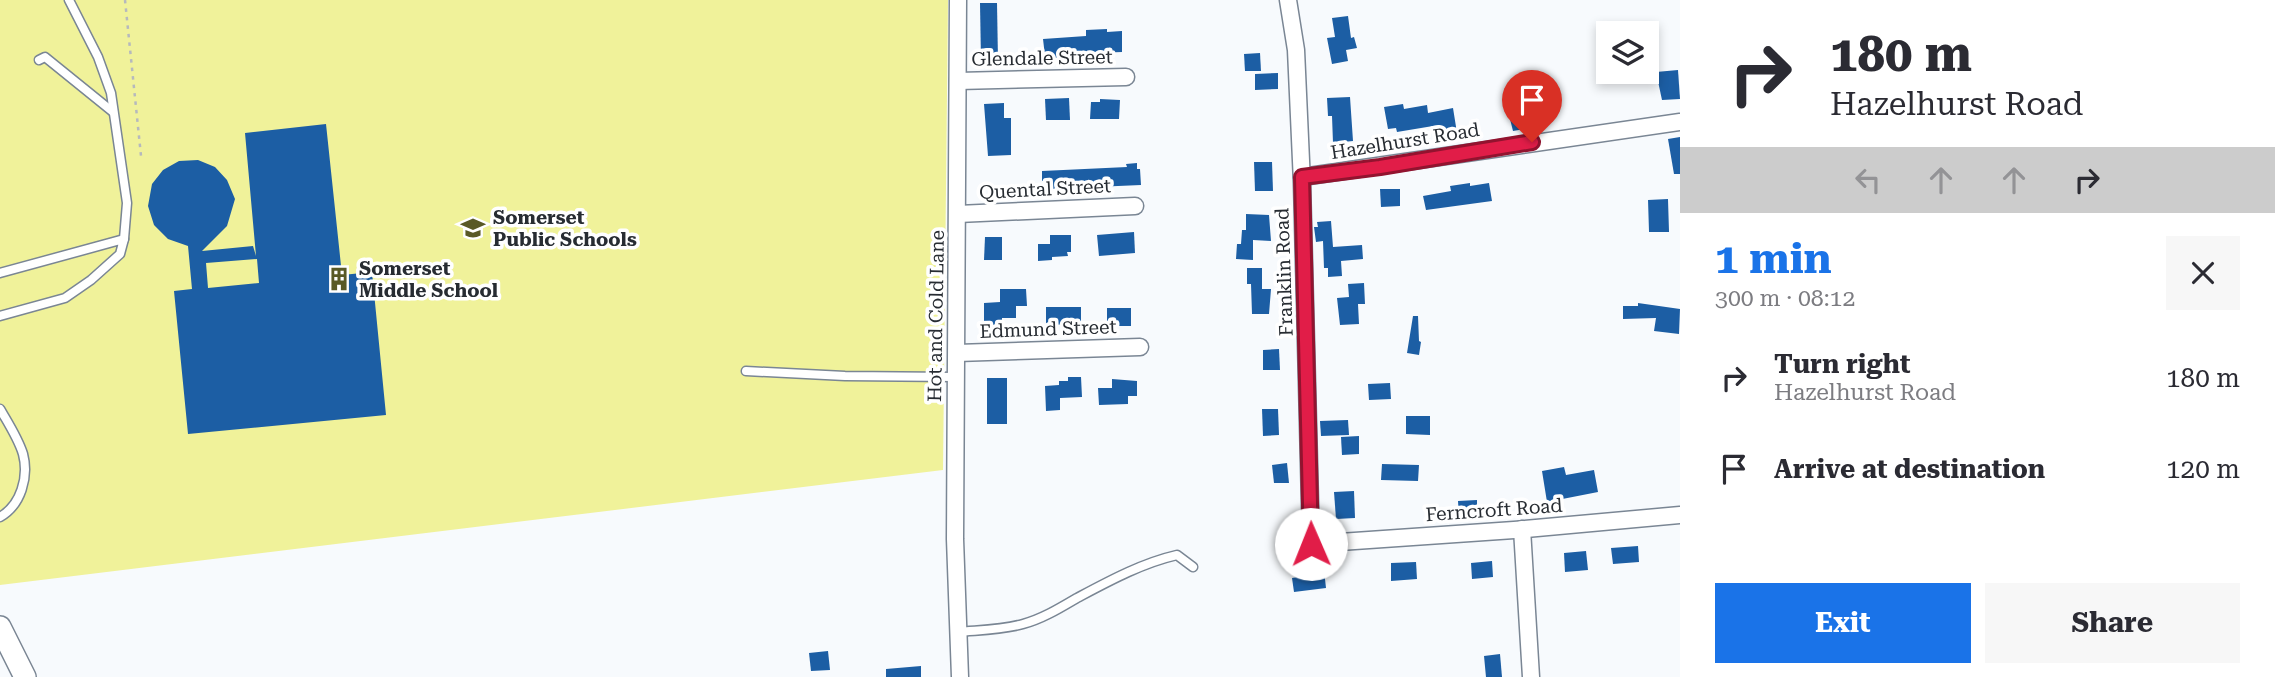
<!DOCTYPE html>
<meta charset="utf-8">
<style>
body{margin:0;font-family:"Roboto Serif",serif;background:#f7f7f7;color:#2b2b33;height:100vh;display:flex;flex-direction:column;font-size:26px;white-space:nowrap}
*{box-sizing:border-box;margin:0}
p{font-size:23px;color:#7c7c81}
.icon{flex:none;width:38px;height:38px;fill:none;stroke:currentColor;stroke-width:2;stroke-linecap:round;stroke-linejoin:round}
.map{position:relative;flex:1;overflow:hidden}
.panel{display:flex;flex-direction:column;background:#fff;width:595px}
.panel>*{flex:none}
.hud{background:#fff;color:#2b2b33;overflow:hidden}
.tools{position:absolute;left:1596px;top:21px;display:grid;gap:14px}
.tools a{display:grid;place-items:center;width:63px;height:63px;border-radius:0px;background:#fff;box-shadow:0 4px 10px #0003;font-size:35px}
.pin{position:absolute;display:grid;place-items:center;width:60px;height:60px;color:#fff;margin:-72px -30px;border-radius:50% 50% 50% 0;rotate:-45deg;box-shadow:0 0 7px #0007}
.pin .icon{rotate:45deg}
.me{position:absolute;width:77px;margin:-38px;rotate:359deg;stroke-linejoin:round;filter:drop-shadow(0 0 5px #0008)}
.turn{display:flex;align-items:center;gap:24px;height:147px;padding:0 35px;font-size:32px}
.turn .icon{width:91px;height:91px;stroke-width:2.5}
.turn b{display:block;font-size:49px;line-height:60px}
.lanes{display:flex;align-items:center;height:66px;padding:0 35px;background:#0003;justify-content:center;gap:35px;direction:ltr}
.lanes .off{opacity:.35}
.round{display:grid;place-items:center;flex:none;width:74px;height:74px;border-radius:0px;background:#f7f7f7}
.summary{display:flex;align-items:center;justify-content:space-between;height:119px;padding:0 35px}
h1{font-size:42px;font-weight:700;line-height:52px;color:#1a73e8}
.button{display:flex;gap:14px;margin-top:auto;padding:14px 35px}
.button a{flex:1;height:80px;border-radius:0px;background:#1a73e8;color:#fff;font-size:28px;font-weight:700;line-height:80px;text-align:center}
.button a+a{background:#f7f7f7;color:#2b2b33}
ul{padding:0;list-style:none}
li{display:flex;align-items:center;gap:21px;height:91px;padding:0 35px}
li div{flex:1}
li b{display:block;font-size:26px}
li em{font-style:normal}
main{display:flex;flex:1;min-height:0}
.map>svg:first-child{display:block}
</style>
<main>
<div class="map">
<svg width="1680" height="677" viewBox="0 0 1680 677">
<rect width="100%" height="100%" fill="#f7fafd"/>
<path fill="#f0f29a" d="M0,0H948L943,470L0,585Z"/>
<g fill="#1c5ea4" fill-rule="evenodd">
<path d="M980,3H997L998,61H981Z"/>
<path d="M1348,16L1351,38L1354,37L1357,48L1346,50L1348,61L1332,64L1327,38L1335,37L1332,18Z"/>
<path d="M1107,29V32L1122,31V52L1068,54V55L1059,56V58L1047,59L1045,56L1043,39L1086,36V30Z"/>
<path d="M1260,53L1261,71H1245L1244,54Z"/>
<path d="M1678,70L1680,99L1662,100L1656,72Z"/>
<path d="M1278,73V89L1255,90V74Z"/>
<path d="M1350,97L1353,141L1333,143L1332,116H1328L1327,98Z"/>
<path d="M1069,98L1070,120H1046L1045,99Z"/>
<path d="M1100,99L1120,100L1119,119H1090L1091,102H1100Z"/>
<path d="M1004,103V118H1011V155L988,156L984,104Z"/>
<path d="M1403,104L1404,109L1427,105L1428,113L1453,108L1457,133L1441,136L1439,125L1397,132L1396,128L1388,129L1384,107Z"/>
<path d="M1526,112L1530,128L1513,131L1509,115Z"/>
<path d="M326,124L342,275L372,272L386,415L188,434L174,291L192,289L188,246L168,239L154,225L148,206L152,184L163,170L179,161L198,160L215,167L227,180L235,199L227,226L202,251L253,246L256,256L245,133ZM257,259L259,283L208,288L206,263Z"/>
<path d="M1680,137V174H1674L1668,139Z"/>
<path d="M1254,162H1272L1273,191H1255Z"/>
<path d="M1137,163V169H1140L1141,185L1049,189L1048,181H1042V171L1127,167L1126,164Z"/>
<path d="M1470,183V186L1489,183L1492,201L1426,210L1423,196L1451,191L1450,186Z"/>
<path d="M1380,189H1400V206L1381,207Z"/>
<path d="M1668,199L1669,232H1649L1648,200Z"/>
<path d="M1246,214L1269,215L1271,241L1253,240V260L1236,259L1237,244H1241L1242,230H1246Z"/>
<path d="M1331,221L1333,247L1362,245L1363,259L1341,261L1342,276L1328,277V268H1324L1323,241L1316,242L1314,227H1318L1317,222Z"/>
<path d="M1134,232L1135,253L1099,256L1097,235Z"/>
<path d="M1050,235H1071V252H1067L1068,256L1052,257V260L1038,261V244H1050Z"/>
<path d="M985,237H1002V260H984Z"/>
<path d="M1247,268H1262V289H1271L1269,314H1252L1251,284H1247Z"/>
<path d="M1364,283L1365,304H1358L1359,324L1340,325L1337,298L1349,297L1348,284Z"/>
<path d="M1000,289H1026L1027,306H1016V318H1002V327L984,328V303L1000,302Z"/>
<path d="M1638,303L1680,309L1679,334L1654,331L1656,318L1623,319V306H1638Z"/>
<path d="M1046,307H1081V324L1046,325Z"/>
<rect x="1107" y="308" width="24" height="18"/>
<path d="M1413,316H1418L1419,341L1421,342L1419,355L1407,353Z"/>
<path d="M1279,349L1280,370H1263V350Z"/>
<path d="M1068,377H1081L1082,397L1060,398V410L1046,411L1045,386L1059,385V381H1068Z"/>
<rect x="987" y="378" width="20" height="46"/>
<path d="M1112,379L1137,381V396H1128V404L1099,405L1098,388H1112Z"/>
<path d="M1390,383L1391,399L1369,400L1368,384Z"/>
<path d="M1262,409H1278L1279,435L1263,436Z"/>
<path d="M1406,416H1430V435L1406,434Z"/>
<path d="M1348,420L1349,435L1321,436L1320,421Z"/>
<path d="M1359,436V454L1342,455L1341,437Z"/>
<path d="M1287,463L1289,483H1274L1272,465Z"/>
<path d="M1382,464L1419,465L1418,481L1381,480Z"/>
<path d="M1564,467L1566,475L1594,470L1598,492L1547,502L1542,471Z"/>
<path d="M1354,491L1355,518L1336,519L1334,492Z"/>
<path d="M1477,500V517L1459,518L1458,501Z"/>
<path d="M1638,546L1639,562L1613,564L1611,548Z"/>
<path d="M1586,551L1588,570L1565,572L1564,553Z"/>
<path d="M1492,561L1493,577L1472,579L1471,563Z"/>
<path d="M1416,562L1417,579L1391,581V563Z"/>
<path d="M1324,570L1326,588L1294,592L1292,578L1305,576V573Z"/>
<path d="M828,651L830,670L811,671L809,653Z"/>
<path d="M1500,654L1502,677H1486L1484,656Z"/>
<path d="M921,666V677H886V669Z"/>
</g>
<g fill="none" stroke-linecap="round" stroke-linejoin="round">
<g stroke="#7a8694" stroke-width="11">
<g id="lane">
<path d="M69,0L98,57L111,93L127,203L124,239"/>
<path d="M39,60L45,57L113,112"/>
<path d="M0,273L124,239L120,254L91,280L65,298L0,316"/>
<path d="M746,371L845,376L956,377"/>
<path d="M0,409C8,423 18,438 23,454C29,477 21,505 0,517"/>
<path d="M958,632C979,630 1002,630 1023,624C1042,619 1060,608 1077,598C1109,581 1142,563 1177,555L1193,567"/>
</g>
</g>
<g stroke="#7a8694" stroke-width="19">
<g id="street">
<path d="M958,0L955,539L960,677"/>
<path d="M1288,0L1296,50L1302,183L1311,544L1514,530L1680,515"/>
<path d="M958,81L1126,77"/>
<path d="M1302,177L1680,122"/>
<path d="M958,214L1135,206"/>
<path d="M957,353L1140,347"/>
<path d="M1522,529L1531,677"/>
</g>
</g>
<g stroke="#7a8694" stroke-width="24">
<path id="secondary" d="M0,627L25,677"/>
</g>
<path stroke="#b6b9bd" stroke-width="2.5" stroke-dasharray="3.5 5" stroke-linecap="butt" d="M125,0L141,156"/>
<use href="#lane" stroke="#fff" stroke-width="8"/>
<use href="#street" stroke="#fff" stroke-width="16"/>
<use href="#secondary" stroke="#fff" stroke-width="21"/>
</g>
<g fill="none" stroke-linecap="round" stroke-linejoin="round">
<g stroke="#92132f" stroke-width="18">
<path id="route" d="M1311,544L1302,177L1380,167L1532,142"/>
</g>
<use href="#route" stroke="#e11d48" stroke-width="12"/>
</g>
<defs>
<g id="school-bare" transform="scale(1.89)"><path d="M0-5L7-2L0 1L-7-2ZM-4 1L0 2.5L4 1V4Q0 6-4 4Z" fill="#595926" stroke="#fff" stroke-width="2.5" paint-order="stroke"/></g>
<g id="building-bare" transform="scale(1.89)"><path d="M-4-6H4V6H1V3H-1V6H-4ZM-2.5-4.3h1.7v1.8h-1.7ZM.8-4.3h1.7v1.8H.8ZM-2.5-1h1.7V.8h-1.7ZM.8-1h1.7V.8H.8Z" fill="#595926" stroke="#fff" stroke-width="2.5" paint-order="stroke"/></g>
</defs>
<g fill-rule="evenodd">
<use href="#school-bare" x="473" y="228"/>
<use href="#building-bare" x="339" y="279"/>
</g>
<g text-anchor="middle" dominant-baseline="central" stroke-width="7" stroke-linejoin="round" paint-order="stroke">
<g font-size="19" fill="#272c32" stroke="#fff">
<text transform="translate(1042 58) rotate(-1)">Glendale Street</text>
<text transform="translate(1405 141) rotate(-9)">Hazelhurst Road</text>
<text transform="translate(1045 189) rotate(-3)">Quental Street</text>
<text transform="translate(1284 272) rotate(-92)">Franklin Road</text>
<text transform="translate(936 316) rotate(-89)">Hot and Cold Lane</text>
<text transform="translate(1048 329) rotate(-2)">Edmund Street</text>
<text transform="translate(1494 510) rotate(-4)">Ferncroft Road</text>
</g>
<g font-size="19" font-weight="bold" fill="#272c32" stroke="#fff" text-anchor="start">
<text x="493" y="217">Somerset<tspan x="493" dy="22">Public Schools</tspan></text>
<text x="359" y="268">Somerset<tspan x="359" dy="22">Middle School</tspan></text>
</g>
</g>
</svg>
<div class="tools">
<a><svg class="icon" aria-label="layers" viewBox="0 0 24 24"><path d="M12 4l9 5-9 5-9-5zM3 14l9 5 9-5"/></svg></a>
</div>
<div class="pin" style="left:1532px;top:142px;background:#d93025"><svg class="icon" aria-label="arrive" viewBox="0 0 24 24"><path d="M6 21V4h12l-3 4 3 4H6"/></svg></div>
<svg class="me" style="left:1311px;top:544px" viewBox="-20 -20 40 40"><circle r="19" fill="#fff"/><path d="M0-13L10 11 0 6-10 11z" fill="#e11d48"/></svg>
</div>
<section class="panel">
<div class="hud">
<div class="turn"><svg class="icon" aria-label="right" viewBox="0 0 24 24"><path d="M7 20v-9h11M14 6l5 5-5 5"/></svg><div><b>180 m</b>Hazelhurst Road</div></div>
<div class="lanes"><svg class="icon off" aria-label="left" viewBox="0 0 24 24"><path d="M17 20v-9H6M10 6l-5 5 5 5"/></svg><svg class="icon off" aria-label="ahead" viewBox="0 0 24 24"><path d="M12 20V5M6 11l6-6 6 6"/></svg><svg class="icon off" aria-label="ahead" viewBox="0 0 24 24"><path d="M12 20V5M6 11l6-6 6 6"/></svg><svg class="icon" aria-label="right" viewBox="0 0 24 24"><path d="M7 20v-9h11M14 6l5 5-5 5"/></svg></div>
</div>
<div class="summary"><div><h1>1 min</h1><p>300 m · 08:12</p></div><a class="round"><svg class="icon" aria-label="close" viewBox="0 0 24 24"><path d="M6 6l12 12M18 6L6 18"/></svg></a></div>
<ul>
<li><svg class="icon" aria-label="right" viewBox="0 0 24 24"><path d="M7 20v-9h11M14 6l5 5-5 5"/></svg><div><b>Turn right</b><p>Hazelhurst Road</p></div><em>180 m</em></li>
<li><svg class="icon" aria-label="arrive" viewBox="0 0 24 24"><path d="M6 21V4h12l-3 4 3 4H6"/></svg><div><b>Arrive at destination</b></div><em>120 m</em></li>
</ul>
<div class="button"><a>Exit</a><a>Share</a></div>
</section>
</main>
